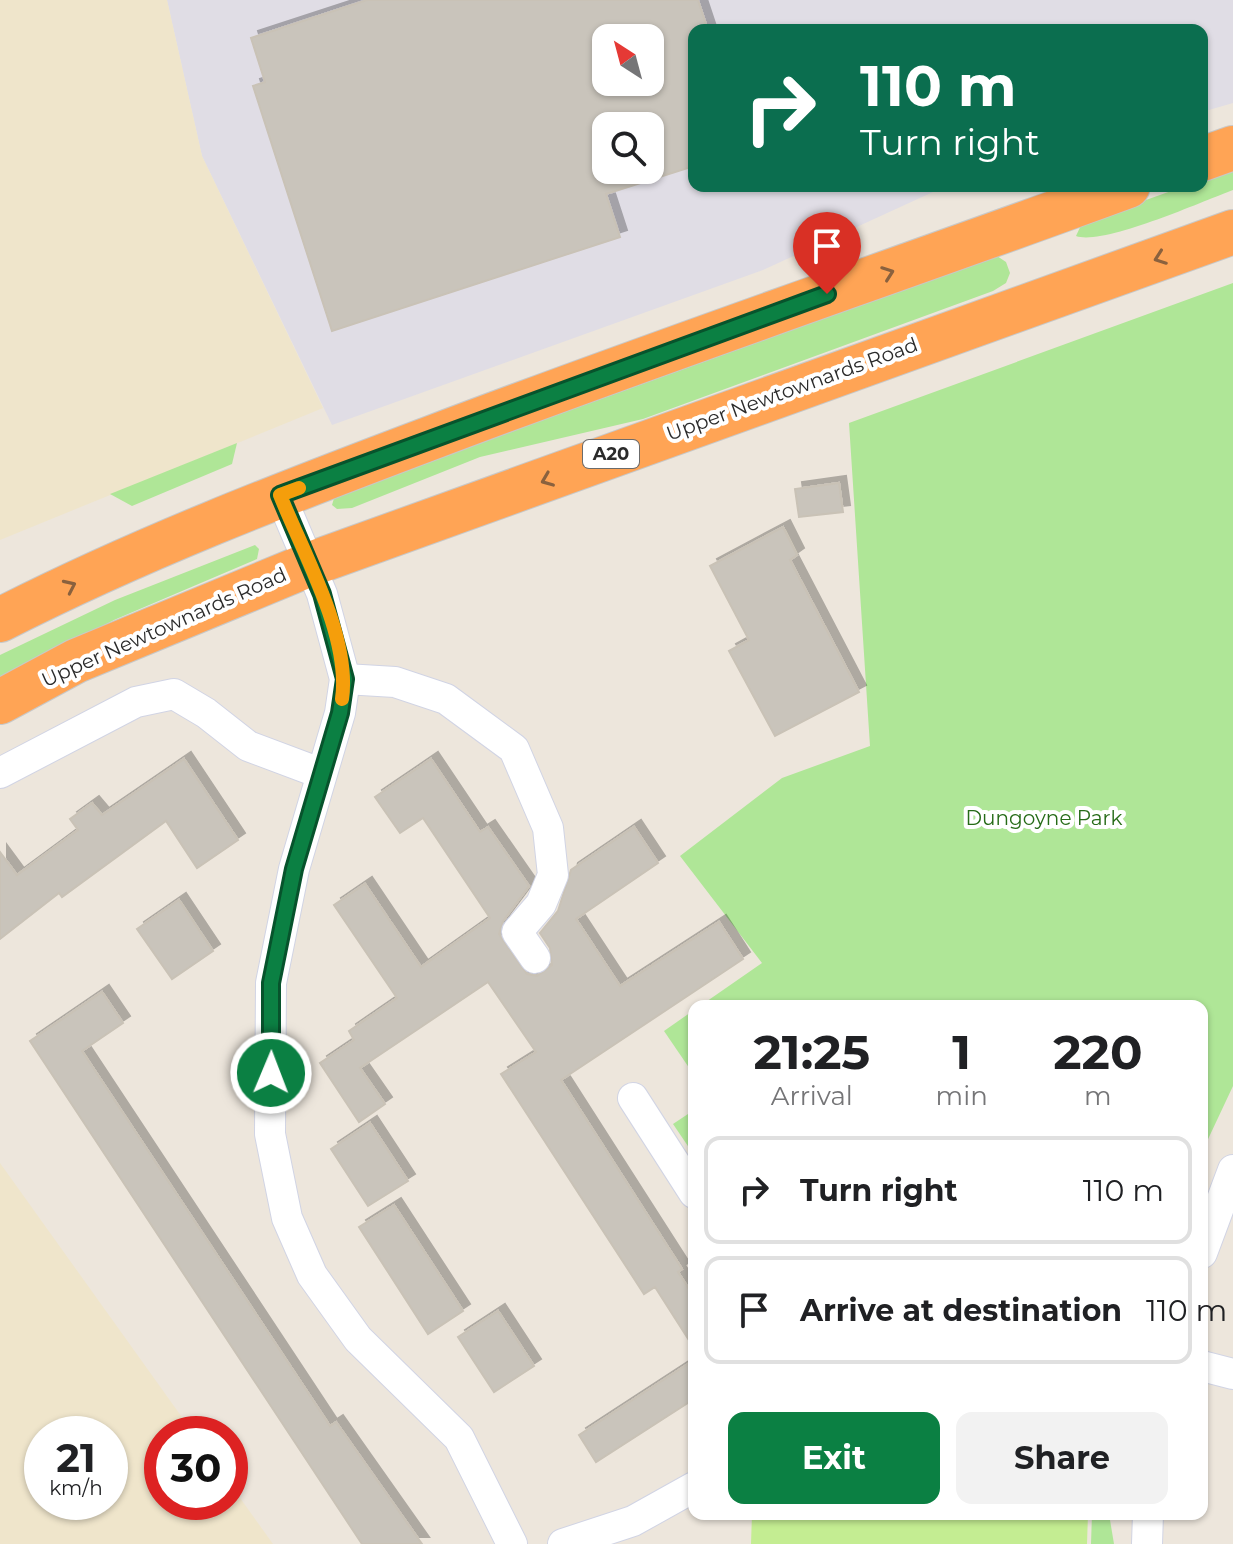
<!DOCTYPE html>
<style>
body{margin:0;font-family:Montserrat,sans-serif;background:#f2f2f2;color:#202124;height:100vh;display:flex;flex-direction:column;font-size:30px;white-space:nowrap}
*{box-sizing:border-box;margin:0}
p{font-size:26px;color:#757577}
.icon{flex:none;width:44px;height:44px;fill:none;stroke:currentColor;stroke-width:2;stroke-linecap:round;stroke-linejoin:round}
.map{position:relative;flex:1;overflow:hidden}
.details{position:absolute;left:688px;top:1000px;width:520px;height:520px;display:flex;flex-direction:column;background:#fff;border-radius:16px;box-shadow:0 2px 6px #0004}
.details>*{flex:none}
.guide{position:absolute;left:688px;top:24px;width:520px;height:168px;border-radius:16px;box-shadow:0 2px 6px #0004;background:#0b6e4f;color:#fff;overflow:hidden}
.needle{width:52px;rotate:324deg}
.tools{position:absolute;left:592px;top:24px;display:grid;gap:16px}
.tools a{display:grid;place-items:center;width:72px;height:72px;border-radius:16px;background:#fff;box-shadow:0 2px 6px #0004;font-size:40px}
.speed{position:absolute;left:24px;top:1416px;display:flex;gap:16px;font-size:40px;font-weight:700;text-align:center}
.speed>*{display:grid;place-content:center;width:104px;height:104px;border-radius:50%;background:#fff;box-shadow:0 2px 6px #0004;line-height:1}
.speed small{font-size:20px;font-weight:400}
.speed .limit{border:12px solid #d22;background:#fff;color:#111}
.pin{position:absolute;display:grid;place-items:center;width:68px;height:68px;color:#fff;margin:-82px -34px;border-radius:50% 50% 50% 0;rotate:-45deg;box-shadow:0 0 8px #0007}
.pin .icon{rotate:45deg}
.me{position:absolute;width:88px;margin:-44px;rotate:1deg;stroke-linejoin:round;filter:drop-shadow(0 0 6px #0008)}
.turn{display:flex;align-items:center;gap:28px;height:168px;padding:0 40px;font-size:36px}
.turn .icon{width:104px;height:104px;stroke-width:2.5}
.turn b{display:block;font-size:56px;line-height:68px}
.eta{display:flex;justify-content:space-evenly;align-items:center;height:136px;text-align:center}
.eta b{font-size:48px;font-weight:700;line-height:56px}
.primary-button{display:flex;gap:16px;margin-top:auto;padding:16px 40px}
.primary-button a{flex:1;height:92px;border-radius:16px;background:#0b8043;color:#fff;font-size:32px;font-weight:700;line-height:92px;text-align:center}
.primary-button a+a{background:#f2f2f2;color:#202124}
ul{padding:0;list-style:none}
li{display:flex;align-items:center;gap:24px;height:108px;margin:0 16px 12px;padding:0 24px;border:4px solid #e0e0e0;border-radius:16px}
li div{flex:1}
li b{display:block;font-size:30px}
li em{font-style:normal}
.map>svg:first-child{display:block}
</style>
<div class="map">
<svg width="1233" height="1544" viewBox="0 0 1233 1544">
<defs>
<filter id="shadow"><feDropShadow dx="7" dy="-7" stdDeviation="0" flood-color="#0004"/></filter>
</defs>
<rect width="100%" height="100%" fill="#ede6dc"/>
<path fill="#e0dde5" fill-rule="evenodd" d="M167,0H1233V103L1202,112V30H694V186H946L763,270L332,425L202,156ZM606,38H650V82H606ZM606,126H650V170H606Z"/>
<g fill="#efe5cb" fill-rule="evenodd">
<path d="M0,0H167L202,156L323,408L0,540Z"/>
<path d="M0,1163L194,1434H162V1502H230V1484L273,1544H0ZM42,1434H110V1502H42Z"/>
</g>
<g fill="#afe697">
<path d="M1233,168V190C1203,201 1103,246 1076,236L1082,223L1185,186H1202V180Z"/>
<path d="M997,256L1006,262L1010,273L1006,283L993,291L643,419L480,457L352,508L337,509L332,505L335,495Z"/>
<path d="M1233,283V1086L1202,1152V1006H700L762,963L680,856L782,778L870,746L849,423Z"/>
<path d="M237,443L232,464L132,506L110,494Z"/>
<path d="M255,545L259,549L257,559L114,620L0,680V655L115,600Z"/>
<path d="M694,1010V1075L664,1031Z"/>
<path d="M694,1110V1155L673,1124Z"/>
<path d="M1092,1514H1109L1114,1544H1091Z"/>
</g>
<path fill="#c4ed92" d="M752,1514H1088L1087,1544H751Z"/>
<g fill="#c9c4bb" stroke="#c9c2b6" stroke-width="2" fill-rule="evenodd" filter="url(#shadow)">
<path d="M367,0H698L708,30H694V166L606,194L620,237L332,331L253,86L265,82L251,38ZM606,38H650V82H606ZM606,126H650V170H606Z"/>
<path d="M839,483L843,512L799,517L795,489Z"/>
<path d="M783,527L797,555L790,560L859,692L775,736L729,651L749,640L710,566Z"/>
<path d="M184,759L238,840L197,868L166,821L62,897L59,893L0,939V852L17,875L78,830L70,819L92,803L102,815Z"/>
<path d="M431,759L480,832L488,827L529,886L503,921L499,934L527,974L537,976L552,965L550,948L540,933L558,911L571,870L634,827L658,863L576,919L620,986L719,922L743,959L561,1080L682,1269L678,1272L694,1297V1348L655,1287L644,1294L501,1074L536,1052L488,982L360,1068L385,1104L359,1122L320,1063L354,1040L349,1031L397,998L334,905L365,884L421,967L490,918L423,818L400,833L375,797Z"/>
<path d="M179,900L213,951L172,979L137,929Z"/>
<path d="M102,992L123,1023L82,1051L330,1426L336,1422L422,1544H362L30,1041Z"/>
<path d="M370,1123L408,1181L368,1206L331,1149Z"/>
<path d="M394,1205L463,1311L428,1334L359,1227Z"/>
<path d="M498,1311L534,1366L494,1392L458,1337Z"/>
<path d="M694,1360V1399L596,1462L579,1435Z"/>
</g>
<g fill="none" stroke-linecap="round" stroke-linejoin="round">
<g stroke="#d1d4e4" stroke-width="32">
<g id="street">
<path d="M280,495L322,594L345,679L340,713L294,869L271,983L270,1134L287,1218L312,1275L358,1339L459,1438L512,1544"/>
<path d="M345,679L395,682L446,699L514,749L548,828L553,875L541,904L517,932L535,958"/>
<path d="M0,773L136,702L174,694L206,713L248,746L320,773"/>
<path d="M633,1098L694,1193"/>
<path d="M1202,1253L1233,1170"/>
<path d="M1202,1366L1233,1374"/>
<path d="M563,1544L633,1521L694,1487"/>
<path d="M1147,1544L1148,1514"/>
</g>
</g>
<g stroke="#c8c8c8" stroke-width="46">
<g id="highway">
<path d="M1202,159L1233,148"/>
<path d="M0,620C139,549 285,493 431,438C662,350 896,271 1128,186"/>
<path d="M0,702L76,661L308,565L1233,232"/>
</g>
</g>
<use href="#street" stroke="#fff" stroke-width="30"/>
<use href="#highway" stroke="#ffa455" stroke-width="44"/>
</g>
<defs><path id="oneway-chevron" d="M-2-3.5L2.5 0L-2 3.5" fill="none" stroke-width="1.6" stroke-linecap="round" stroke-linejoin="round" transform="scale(2)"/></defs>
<g stroke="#8a613e">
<use href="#oneway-chevron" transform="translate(1160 258) rotate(160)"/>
<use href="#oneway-chevron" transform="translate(888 273) rotate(-20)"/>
<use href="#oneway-chevron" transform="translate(547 480) rotate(158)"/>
<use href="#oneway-chevron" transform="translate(70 586) rotate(-25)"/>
</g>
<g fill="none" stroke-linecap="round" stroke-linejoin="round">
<g stroke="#07532c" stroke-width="20">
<path id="route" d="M271,1073V983L294,869L340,713L345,679L322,594L280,495L827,294"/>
</g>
<use href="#route" stroke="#0b8043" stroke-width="14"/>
<path stroke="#f59e0b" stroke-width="14" d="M299,488L280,495C303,553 351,637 342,699"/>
</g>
<g text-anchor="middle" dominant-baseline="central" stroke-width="8" stroke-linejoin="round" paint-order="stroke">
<rect fill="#fff" stroke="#6b6b6b" stroke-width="2" x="583" y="440" width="56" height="28" rx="6"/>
<g font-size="18" font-weight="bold" fill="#2b2b2b">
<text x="611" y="454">A20</text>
</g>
<g font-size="20" fill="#2b2b2b" stroke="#fff">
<text transform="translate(792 389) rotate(-20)">Upper Newtownards Road</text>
<text transform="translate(164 627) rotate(-24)">Upper Newtownards Road</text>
</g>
<g font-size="20" fill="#266b17" stroke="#fff">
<text x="1044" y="818">Dungoyne Park</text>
</g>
</g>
</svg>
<div class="tools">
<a><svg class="needle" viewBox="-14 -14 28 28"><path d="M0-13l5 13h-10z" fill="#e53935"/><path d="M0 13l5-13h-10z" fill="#757577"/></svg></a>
<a><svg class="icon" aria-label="search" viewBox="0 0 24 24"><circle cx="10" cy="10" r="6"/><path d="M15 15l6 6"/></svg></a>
</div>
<div class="speed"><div>21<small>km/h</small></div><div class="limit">30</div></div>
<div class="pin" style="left:827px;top:294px;background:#d93025"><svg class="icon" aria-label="arrive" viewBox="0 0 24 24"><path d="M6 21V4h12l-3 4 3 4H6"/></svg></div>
<svg class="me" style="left:271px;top:1073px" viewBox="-20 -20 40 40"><circle r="17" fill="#0b8043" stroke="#fff" stroke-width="3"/><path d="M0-11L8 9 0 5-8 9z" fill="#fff"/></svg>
<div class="guide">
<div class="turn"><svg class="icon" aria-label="right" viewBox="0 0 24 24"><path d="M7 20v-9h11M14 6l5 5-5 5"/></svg><div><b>110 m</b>Turn right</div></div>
</div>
<section class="details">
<div class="eta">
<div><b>21:25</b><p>Arrival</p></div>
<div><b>1</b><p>min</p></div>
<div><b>220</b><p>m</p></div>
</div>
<ul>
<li><svg class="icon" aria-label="right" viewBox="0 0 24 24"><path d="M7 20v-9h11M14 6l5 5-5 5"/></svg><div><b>Turn right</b></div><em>110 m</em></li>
<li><svg class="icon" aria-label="arrive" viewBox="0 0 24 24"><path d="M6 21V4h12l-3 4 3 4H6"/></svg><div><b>Arrive at destination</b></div><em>110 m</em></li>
</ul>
<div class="primary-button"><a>Exit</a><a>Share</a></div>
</section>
</div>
